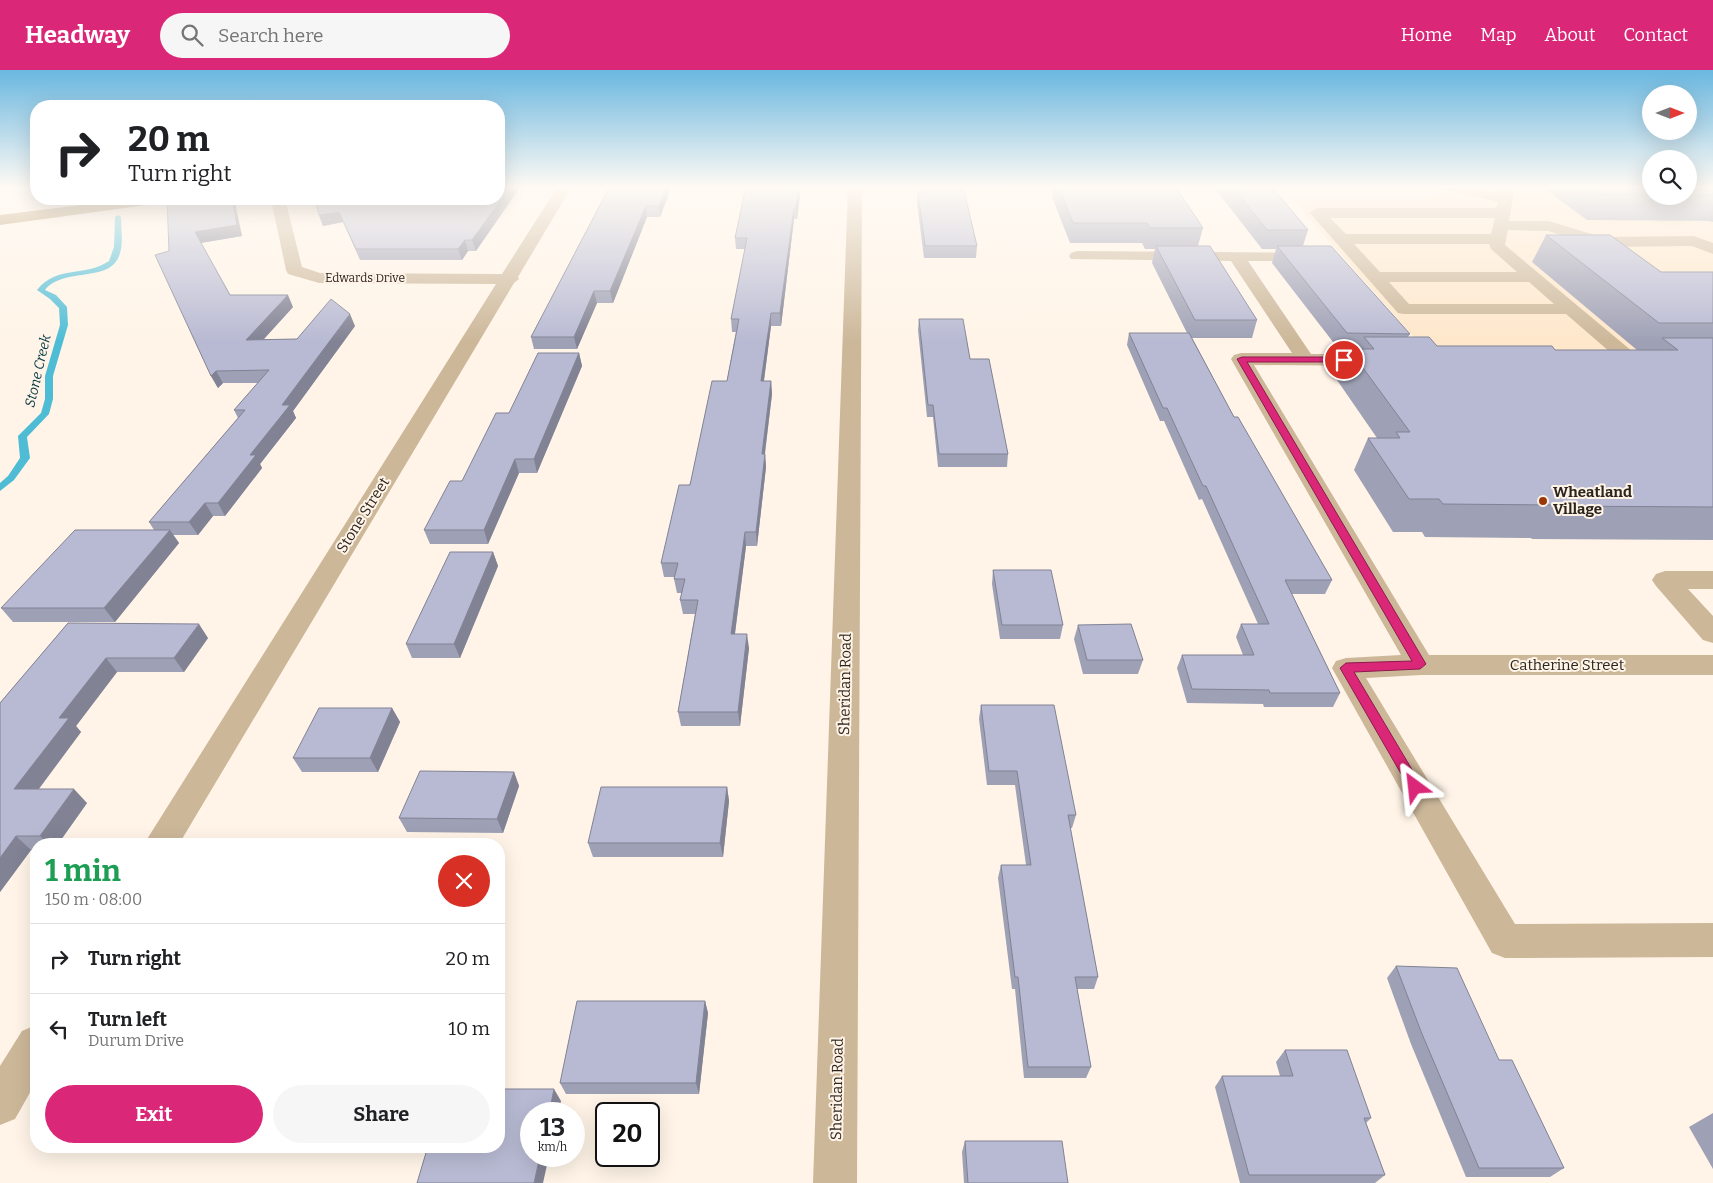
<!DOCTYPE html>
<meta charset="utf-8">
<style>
body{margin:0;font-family:Bitter,serif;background:#f6f6f6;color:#202124;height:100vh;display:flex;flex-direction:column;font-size:19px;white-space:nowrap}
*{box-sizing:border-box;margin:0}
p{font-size:16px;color:#757577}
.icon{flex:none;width:28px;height:28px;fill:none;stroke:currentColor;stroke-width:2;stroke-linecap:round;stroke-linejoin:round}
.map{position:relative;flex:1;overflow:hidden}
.details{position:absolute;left:30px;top:768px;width:475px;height:315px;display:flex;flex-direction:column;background:#fff;border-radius:20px;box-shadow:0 5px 20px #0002}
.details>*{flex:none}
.hud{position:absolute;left:30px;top:30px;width:475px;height:105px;border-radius:20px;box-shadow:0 5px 20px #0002;background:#fff;color:#202124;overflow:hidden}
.needle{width:32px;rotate:90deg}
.fabs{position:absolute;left:1642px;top:15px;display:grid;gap:10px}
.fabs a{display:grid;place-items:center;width:55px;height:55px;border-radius:50%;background:#fff;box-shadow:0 5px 20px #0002;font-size:25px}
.speed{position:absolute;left:520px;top:1032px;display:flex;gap:10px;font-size:25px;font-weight:700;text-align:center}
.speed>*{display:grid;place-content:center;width:65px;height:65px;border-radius:50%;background:#fff;box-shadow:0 5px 20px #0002;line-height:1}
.speed small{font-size:12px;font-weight:400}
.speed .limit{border:2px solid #111;border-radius:8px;background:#fff;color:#111}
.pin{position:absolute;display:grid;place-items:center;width:42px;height:42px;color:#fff;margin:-21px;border:2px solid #fff;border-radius:50%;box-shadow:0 1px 5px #0007}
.me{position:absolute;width:55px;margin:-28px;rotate:330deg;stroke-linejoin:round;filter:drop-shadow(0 0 4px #0008)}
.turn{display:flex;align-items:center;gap:18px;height:105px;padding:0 15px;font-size:22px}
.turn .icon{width:65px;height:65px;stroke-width:2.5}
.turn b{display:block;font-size:35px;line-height:42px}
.round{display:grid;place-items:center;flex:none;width:52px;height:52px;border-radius:26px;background:#f6f6f6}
.headline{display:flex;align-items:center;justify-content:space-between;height:85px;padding:0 15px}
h1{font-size:30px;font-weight:700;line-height:38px;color:#1e9e55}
.button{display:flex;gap:10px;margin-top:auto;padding:10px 15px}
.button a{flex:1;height:58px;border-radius:30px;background:#db2777;color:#fff;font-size:20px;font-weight:700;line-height:58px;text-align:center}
.button a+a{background:#f6f6f6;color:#202124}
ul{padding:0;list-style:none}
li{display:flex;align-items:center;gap:15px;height:70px;padding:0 15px;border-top:1px solid #e0e0e0}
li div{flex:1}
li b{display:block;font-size:19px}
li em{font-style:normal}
header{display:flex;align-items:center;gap:30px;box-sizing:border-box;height:70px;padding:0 25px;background:#db2777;color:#fff}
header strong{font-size:24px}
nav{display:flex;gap:28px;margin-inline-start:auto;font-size:18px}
.search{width:350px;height:45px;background:#f6f6f6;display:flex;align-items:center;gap:12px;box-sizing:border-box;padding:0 18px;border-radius:28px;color:#757577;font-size:19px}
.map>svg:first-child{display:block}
</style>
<header>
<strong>Headway</strong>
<div class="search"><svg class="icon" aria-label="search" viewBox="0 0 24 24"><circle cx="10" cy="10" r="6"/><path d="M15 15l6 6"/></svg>Search here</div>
<nav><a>Home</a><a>Map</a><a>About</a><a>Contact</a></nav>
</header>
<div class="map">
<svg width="1713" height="1113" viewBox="0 0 1713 1113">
<rect width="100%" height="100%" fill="#fff4e7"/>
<path fill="#fee7ca" d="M1459,116H1651V126H1689L1713,116V280H1425L1291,128L1426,129Z"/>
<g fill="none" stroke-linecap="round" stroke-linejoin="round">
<path fill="#4ebcd5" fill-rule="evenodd" d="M118,145L121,147C121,159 124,174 119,186C109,213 63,197 45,220L56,225L67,237L68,255L53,306V329L49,344L27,367L30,388L14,410L0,421V413L8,406L20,388L18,366L41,343L45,329V306L60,255L59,238L50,229L37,220C58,194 84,208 109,191L114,177L115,147Z"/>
<g fill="#ccb799" fill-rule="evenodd">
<path d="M558,116H572L518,207L519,209L514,213L179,774H144L496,214L319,213L288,204L286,200L271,129H285L302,197L320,203L502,204Z"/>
<path d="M848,116H862L857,1113H813Z"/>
<path d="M1439,116H1465L1499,123L1501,116H1515L1509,151H1549L1601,167L1694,166L1713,173V184L1692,176L1600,177L1548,161L1508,160L1505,175L1639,287L1642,291L1639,295L1632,297L1625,295L1566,244H1404L1398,243L1310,143L1313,140L1318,138H1496L1498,132L1441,119ZM1330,148H1495L1491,164H1346ZM1354,174H1489L1491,179L1517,202H1380ZM1389,212H1529L1554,234H1409Z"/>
<path d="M1077,181L1318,183L1320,186L1318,189L1312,191H1248L1311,284H1384L1391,286L1394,290L1391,294L1384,296L1254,295L1429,585H1713V605H1421L1366,608L1515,854L1713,853V887L1505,888L1492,883L1332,598L1336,591L1346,588L1401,585L1231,289L1234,285L1241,283H1292L1231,191L1071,189L1069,186L1071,183Z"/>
<path d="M1665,501H1713V519H1688L1713,546V573L1703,570L1656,516L1652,510L1656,504Z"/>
<path d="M36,955V1012L15,1049L0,1055V996L22,961Z"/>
</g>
<path fill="#a78146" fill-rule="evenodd" d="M129,129H168L166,132L161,133L0,155V145Z"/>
</g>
<g fill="#9ea0b5">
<path d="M607,116H672L660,147H647L613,233H597L577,279H534L531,267L608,119Z"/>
<path d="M801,116L797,149H794L781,256H771L764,311H771L772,324L765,384L766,397L757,476H746L735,564L749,578L740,656H681L678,642L695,544H683L680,530L682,523H677L674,509L675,507H664L661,493L727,311L736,262H732L731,249L745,179H736L735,168Z"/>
<path d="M921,116H963L977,176L976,188H924L917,133L918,122H922Z"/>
<path d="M1054,116H1175L1203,158L1198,176L1257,250L1252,268H1192L1234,347L1332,510L1325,524H1292L1340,623L1333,637H1264L1263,634L1187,633L1177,598L1182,585H1243L1236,567L1241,554H1258L1202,429L1199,430L1164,351H1160L1127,275L1129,263H1187L1152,193L1155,179H1145L1142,173H1070L1052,127Z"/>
<path d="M1213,116H1271L1308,160L1303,176L1410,264L1408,267L1437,276L1555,280H1637L1532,192L1546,165L1661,202H1713V470L1532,469L1531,468L1425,467L1422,462H1393L1354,400L1368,368H1377L1337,310L1348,281H1340L1272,193L1276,179H1262Z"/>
<path d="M1541,116H1651V126H1689V116H1713V152L1709,151L1587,150Z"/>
<path d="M167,129H234L242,166L201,173L230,225L293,237L264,269H297L355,256L293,341L296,348L260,394L262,398L225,446H213L198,465H173L179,473L115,552H13L1,538L154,460L149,452L238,348L234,340L258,313H223L218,318L211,306Z"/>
<path d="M499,129L476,181H468L462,190H360L343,152L323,156L319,145Z"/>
<path d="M919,249L970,289L1008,384L1007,397H938L933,347H927L918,260Z"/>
<path d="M579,283L582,296L537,403H519L488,474H430L424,460L462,411L509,343Z"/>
<path d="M493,482L498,496L460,588H412L406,574Z"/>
<path d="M993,500L1063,555L1060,569H1000L992,514Z"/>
<path d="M68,553L208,568L184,602H117L76,656L81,662L39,719L87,733L58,774H36V780H31L0,822V633Z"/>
<path d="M1078,555L1143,590L1138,604H1083L1074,569Z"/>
<path d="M981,635L1076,745L1072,758H1070L1098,907L1094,919H1077L1091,997L1086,1008H1024L1015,919H1012L998,808L1001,795H1026L1015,715H987L979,649Z"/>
<path d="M392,638L400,652L378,702H302L293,688Z"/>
<path d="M514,702L519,716L503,763L407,762L399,748Z"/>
<path d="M727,717L729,731L723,787H593L588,773Z"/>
<path d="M1396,896L1499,990L1564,1098L1550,1107H1466L1411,974L1387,908Z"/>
<path d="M705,931L708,943L699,1024H566L560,1013Z"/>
<path d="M1285,980L1371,1048L1366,1053L1385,1105L1375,1113H1240L1215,1017L1222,1006H1280L1276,992Z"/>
<path d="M1713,1043V1099L1689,1057Z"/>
<path d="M965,1071L1068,1113H964L962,1082Z"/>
</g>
<g fill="#818294">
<path d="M511,116H521L476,181L472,170Z"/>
<path d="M667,116H672L660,147L659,136Z"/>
<path d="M799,116H801L797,149L796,138Z"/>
<path d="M232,129H234L242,166L200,173L195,162Z"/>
<path d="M646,136L647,147L613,233L610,221Z"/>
<path d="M794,138V149L781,256L780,243Z"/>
<path d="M339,142L343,152L323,156L319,145Z"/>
<path d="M465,170L468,181L462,190L458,179Z"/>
<path d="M594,221L597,233L577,279L574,267Z"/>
<path d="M288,225L293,237L252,282L246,270Z"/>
<path d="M771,243V256L762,324L761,311Z"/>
<path d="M350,244L355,256L293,341L296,348L260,394L262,398L225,446L218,433L250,385L282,335Z"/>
<path d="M579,283L582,296L537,403L534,389Z"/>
<path d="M216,301L223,313L218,318L211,306Z"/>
<path d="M771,311L772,324L763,397L762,384Z"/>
<path d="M765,384L766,397L757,476L756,462Z"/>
<path d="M515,389L519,403L488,474L484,460Z"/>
<path d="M205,433L213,446L198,465L189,452Z"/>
<path d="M170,460L179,473L115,552L104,538Z"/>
<path d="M745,462L746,476L733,578L731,564Z"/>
<path d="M493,482L498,496L460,588L454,574Z"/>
<path d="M199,554L208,568L184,602L174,588Z"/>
<path d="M747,564L749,578L740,656L738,642Z"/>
<path d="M106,588L117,602L76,656L81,662L28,733L14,719L59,648Z"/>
<path d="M392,638L400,652L378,702L370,688Z"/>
<path d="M514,702L519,716L503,763L497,749Z"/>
<path d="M727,717L729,731L723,787L720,773Z"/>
<path d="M74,719L87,733L58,774H48L40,766Z"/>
<path d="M16,766L31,780L0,822V788Z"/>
<path d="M705,931L708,943L699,1024L696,1013Z"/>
<path d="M554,1019L561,1031L558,1044H549Z"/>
<path d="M540,1086H549L543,1113H534Z"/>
</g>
<g fill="#b8bad3" stroke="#818294">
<path d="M499,116H511L472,170H465L458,179H356L339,142L319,145L315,129H499Z"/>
<path d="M610,116H667L659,136H646L610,221H594L574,267H531Z"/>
<path d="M746,116H799L796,138H794L780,243H771L761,311H771L762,384H765L756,462H745L731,564H747L738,642H678L698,530H680L685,509H674L678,493H661L679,415H690L712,311H727L739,249H731L747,168H735Z"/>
<path d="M923,116H963L977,176H925L918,122H924Z"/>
<path d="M1058,116H1175L1203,158H1150L1147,153H1073Z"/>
<path d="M1232,116H1271L1308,160H1267Z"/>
<path d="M1589,116H1651V124H1601Z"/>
<rect x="1689" y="116" width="24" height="9"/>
<path d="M167,129H232L237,155L195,162L230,225H288L246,270L297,269L331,229L350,244L282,335H290L250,385H256L218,433H205L189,452H149L245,340H234L269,300L216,301L211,306L155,185L169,181Z"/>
<path d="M1546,165H1610L1661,202H1713V253H1659Z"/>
<path d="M1156,176H1210L1257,250H1195Z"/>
<path d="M1277,176H1331L1410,264L1347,263Z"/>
<path d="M919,249H963L970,289H989L1008,384H939L933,335H928Z"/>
<path d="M1129,263H1189L1234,347H1238L1332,510H1285L1340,623H1270L1269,620L1192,619L1182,585H1254L1241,554H1269L1206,416H1203L1167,338H1163Z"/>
<path d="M1364,267H1429L1437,276H1552L1555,280H1678L1662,268H1713V437L1553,436L1551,435L1443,434L1439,429H1409L1368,368H1400L1396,362H1410L1349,279H1374Z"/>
<path d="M538,283H579L534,389H515L484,460H424L450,411H462L496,343H509Z"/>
<path d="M75,460H170L104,538H1Z"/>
<path d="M450,482H493L454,574H406Z"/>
<path d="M993,500H1051L1063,555H1002Z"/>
<path d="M68,553L199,554L174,588H106L59,648H69L14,719H74L40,766H16L0,788V633Z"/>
<path d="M1131,554L1143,590H1087L1078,555Z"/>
<path d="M981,635H1054L1076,745H1068L1098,907H1075L1091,997H1028L1018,907H1015L1001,795H1031L1017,701H989Z"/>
<path d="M319,638H392L370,688H293Z"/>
<path d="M420,701L514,702L497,749L399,748Z"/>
<path d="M601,717H727L720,773H588Z"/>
<path d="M1396,896L1457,898L1499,990H1512L1564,1098H1479L1422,964Z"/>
<path d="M577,931H705L696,1013H560Z"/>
<path d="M1285,980H1347L1371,1048H1364L1385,1105H1249L1222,1006H1293Z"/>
<path d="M499,1019H554L549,1044H531V1086H540L534,1113H417L428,1076H499Z"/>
<path d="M965,1071H1062L1068,1113H968Z"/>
</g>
<linearGradient id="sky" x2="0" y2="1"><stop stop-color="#6ab7e0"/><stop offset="0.43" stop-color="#fffaf4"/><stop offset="1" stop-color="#fffaf4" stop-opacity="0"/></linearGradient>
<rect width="1713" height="272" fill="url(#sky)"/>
<path fill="#db2777" stroke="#8e194d" d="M1242,287H1344L1349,290L1344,292H1247L1426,594L1420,599L1354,602L1420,713L1422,717L1420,721L1415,723L1411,721L1340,598L1346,593L1412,591L1237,289Z"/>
<circle fill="#9b3607" stroke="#fff4e7" stroke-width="2" cx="1543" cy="431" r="5"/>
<g text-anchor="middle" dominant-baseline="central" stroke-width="4" stroke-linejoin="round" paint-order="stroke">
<g font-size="12" fill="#2b251d" stroke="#fff4e7">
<text x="365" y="208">Edwards Drive</text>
</g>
<g font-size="14" font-style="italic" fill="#033843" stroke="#fff4e7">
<text transform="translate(38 301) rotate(-77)">Stone Creek</text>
</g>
<g font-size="15" font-weight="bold" fill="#2b251d" stroke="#fff4e7" text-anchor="start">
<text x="1553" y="422">Wheatland<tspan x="1553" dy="17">Village</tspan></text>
</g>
<g font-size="15" fill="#2b251d" stroke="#fff4e7">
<text transform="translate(363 445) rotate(-58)">Stone Street</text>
<text x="1567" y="595">Catherine Street</text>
<text transform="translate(845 614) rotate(-89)">Sheridan Road</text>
<text transform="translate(837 1019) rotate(-89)">Sheridan Road</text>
</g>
</g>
</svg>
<div class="fabs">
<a><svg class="needle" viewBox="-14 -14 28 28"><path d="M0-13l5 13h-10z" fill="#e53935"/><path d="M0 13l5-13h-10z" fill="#757577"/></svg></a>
<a><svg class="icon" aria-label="search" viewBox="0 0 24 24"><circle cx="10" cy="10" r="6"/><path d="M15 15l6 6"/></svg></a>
</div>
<div class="speed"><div>13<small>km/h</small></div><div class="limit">20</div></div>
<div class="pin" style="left:1344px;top:290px;background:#d93025"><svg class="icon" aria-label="arrive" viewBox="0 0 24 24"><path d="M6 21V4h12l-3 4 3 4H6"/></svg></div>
<svg class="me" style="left:1415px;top:717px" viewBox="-20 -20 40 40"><path d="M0-17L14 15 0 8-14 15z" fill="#db2777" stroke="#fff" stroke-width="4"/></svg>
<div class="hud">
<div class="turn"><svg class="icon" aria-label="right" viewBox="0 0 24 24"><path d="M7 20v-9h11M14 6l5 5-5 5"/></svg><div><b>20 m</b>Turn right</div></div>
</div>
<section class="details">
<div class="headline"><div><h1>1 min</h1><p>150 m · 08:00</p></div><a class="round" style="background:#d93025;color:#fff"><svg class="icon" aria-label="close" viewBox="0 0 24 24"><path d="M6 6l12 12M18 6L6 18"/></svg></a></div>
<ul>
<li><svg class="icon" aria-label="right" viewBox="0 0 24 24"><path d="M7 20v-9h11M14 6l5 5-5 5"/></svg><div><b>Turn right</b></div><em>20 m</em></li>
<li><svg class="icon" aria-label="left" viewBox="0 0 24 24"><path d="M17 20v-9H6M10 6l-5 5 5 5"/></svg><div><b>Turn left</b><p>Durum Drive</p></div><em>10 m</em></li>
</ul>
<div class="button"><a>Exit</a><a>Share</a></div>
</section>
</div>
